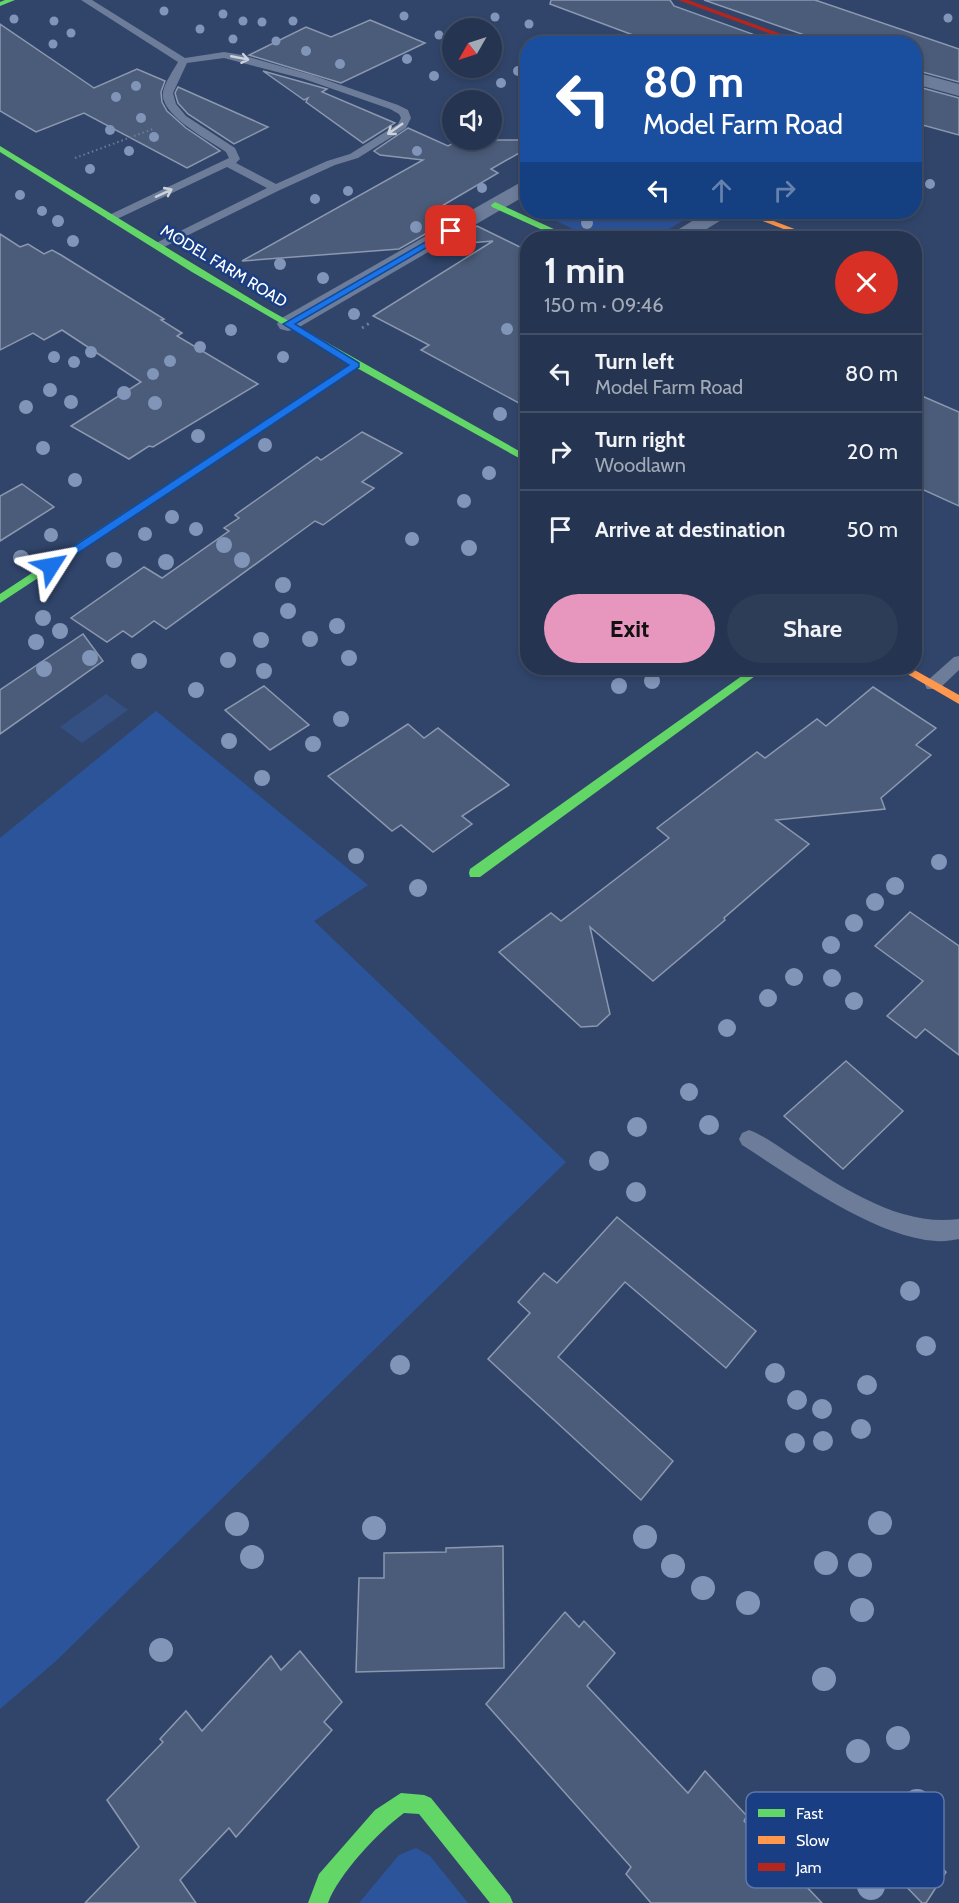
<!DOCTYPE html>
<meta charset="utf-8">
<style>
body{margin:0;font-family:Cabin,sans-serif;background:#2d3c57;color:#f1f3f6;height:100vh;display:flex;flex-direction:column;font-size:22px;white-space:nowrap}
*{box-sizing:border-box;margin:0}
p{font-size:20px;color:#a3aab7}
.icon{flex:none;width:33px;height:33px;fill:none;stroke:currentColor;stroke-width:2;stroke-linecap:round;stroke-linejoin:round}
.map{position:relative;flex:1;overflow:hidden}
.side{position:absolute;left:520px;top:231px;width:402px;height:444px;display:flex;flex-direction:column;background:#253450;border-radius:24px;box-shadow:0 3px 9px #0003,0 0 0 2px #424f67}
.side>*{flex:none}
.hud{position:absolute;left:520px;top:36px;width:402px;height:183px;border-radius:24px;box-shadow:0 3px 9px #0003,0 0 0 2px #424f67;background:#1a4fa0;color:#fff;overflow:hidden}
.needle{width:39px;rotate:231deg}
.fabs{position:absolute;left:442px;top:18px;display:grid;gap:12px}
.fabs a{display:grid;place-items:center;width:60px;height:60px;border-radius:50%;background:#253450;box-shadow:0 3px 9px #0003,0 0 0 2px #424f67;font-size:30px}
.pin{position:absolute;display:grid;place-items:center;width:51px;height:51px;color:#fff;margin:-26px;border-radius:12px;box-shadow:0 3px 9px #0006}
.me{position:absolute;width:66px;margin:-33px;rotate:56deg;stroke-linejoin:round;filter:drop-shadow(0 0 4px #0008)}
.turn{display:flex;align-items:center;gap:21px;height:126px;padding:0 24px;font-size:27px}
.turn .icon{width:78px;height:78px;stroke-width:2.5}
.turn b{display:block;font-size:42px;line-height:51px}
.lanes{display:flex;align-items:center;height:57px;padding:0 24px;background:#0003;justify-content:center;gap:30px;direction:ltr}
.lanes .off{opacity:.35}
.round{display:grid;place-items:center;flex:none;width:63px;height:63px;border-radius:32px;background:#2d3c57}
.head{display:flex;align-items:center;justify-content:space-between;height:102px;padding:0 24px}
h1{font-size:36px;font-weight:800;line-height:45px}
.button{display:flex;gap:12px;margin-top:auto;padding:12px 24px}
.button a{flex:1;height:69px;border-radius:36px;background:#e797bd;color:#111;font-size:24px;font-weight:800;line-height:69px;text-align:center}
.button a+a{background:#2d3c57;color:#f1f3f6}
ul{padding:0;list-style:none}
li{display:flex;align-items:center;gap:18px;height:78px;padding:0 24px;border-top:2px solid #424f67}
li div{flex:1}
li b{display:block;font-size:22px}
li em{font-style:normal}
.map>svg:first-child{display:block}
</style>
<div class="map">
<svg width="959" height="1903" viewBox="0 0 959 1903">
<rect width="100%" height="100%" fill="#31456b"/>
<g fill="#2c549b">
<path d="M537,212H695L693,215L653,238H592Z"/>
<path d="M156,711L368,885L314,921L566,1162L56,1661L0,1709V838Z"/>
<path d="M416,1848L430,1856L468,1903H359L399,1855Z"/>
</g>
<path fill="#344f82" d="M106,694L128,710L82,743L60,727Z"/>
<g fill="#4b5c7a" stroke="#8b98af" stroke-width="1.5">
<path d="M551,0H670L674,6L780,44H657L550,4Z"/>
<path d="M704,0H815L959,49V82L915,70V44H817L813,38Z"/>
<path d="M370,20L425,43L341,83L249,55L306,27L331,37Z"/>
<path d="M0,24L94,88L137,69L165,81L161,92L162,102L167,111L186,128L220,151L187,168L84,113L36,132L0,111Z"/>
<path d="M263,71L327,89L322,92L395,123L363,143L306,102L308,98L304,100Z"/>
<path d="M915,86L959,98V135L915,123Z"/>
<path d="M178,87L268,127L234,144L188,114L178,103L175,93Z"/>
<path d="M408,128L448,146L459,140H528V148L491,169L498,173L440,207L457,216L399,249L242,261L423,160L380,155L374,151Z"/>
<path d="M477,226L528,251V408L421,350L429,345L373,316L493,241L445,245Z"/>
<path d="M0,234L20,247L28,244L44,254L52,250L61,255L164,319L161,320L182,333L177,336L258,384L153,447L149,446L129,459L71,426L141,382L62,330L44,340L33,333L0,350Z"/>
<path d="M915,393L959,412V506L915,486Z"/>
<path d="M362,432L402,453L362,482L374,488L323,525L315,521L166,629L154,621L132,637L123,631L107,642L71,618L144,567L162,578L229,531L224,528L239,518L235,515L317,457L321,460Z"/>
<path d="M22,484L54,507L0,541V496Z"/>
<path d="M83,634L103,661L0,734V690Z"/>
<path d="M264,686L309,725L270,750L225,710Z"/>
<path d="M873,687L936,728L916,745L931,755L881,798L885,809L776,820L809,844L724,918L725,920L653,981L590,927L610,1014L597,1026L581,1027L499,952L551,913L561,921L669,838L657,828L757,752L765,758L817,719L826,726Z"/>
<path d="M408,724L424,738L438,728L509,785L462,816L472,824L433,852L401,825L392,831L328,776Z"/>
<path d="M910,912L959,946V1055L925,1029L916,1038L887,1016L923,981L875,946Z"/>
<path d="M846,1061L903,1111L843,1169L784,1116Z"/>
<path d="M617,1217L756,1331L726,1368L625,1282L558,1357L673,1461L641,1500L488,1359L530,1313L518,1302L544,1273L557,1283Z"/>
<path d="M503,1546L504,1668L356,1672L359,1578H384V1553L446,1552V1548Z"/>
<path d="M565,1612L579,1627L584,1621L615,1653L587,1686L688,1793L705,1771L747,1816L744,1821L822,1903H651L626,1874L631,1867L486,1704Z"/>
<path d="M300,1651L342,1702L324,1722L332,1730L236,1837L229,1828L180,1880L196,1903H85L139,1847L107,1800L163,1742L160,1739L186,1711L202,1731L271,1656L281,1670Z"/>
<path d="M920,1845L946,1872L926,1903H922L898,1878Z"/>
</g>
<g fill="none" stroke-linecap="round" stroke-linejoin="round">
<path stroke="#6c7c99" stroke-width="2" stroke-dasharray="1.5 3" stroke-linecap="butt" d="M75,158L153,129"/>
<path stroke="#6c7c99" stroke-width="3" stroke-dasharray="2 4" stroke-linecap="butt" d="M362,328L371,322"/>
<g fill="#6c7c99" fill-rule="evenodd">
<path d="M81,0H92L185,58L224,52L242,55L312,75L398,105L408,110L411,118L406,128L358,158L335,165L280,190L162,248H154V244L267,188L227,167L115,220H107V216L229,158L226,152C210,141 159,115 163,92C165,82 173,71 178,62ZM224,58L304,79L390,109L399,114L401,118L398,124L350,154L327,161L276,184L236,163L240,159L235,148L186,116L176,104L173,93L187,63Z"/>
<path d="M959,656V670L939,689H927L925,685L927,681L954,657Z"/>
<path d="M749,1130C765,1136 779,1147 793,1156C842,1187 899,1227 959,1219V1239C952,1240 943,1242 936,1241C874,1237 794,1178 742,1145L739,1139L742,1133Z"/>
</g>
<g fill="#6c7c99" fill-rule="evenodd">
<path d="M915,72L959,84V96L915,84Z"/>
<path d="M528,180V194L296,329L288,331L280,329L277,324L280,319L521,182Z"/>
<path d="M707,212H731L728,216L692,238H667L671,234Z"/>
</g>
<g fill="#63d668" fill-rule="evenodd">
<path d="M5,0H15L0,6V2Z"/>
<path d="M0,146L264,307L528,456V463L357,368L0,603V594L351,364L192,272L0,152Z"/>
<path d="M495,202L569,236L570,238H560L492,207L491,205Z"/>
<path d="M753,668H766L480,877H470L469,873L470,869Z"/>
<path d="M401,1793L424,1795L431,1798L510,1896L513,1903H490L419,1814L404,1813C379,1831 338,1875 328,1903H308L319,1874L375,1810Z"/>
</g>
<g fill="#ff974d" fill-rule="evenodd">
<path d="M739,212H750L818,238H807Z"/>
<path d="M897,668H911L959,695V704Z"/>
</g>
<path fill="#b3261e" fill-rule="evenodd" d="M678,0H688L809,44H798Z"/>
</g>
<g fill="#8195b9">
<circle cx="164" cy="11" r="4.5"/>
<circle cx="223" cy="14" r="4.5"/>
<circle cx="404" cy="16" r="4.5"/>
<circle cx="495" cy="17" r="4.5"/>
<circle cx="948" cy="18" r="4.5"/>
<circle cx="14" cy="19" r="4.5"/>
<circle cx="54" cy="21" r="4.5"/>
<circle cx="243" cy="21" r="4.5"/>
<circle cx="293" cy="21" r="4.5"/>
<circle cx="262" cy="22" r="4.5"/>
<circle cx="529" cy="24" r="4.5"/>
<circle cx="200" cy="29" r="4.5"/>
<circle cx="71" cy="33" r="4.5"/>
<circle cx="439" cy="35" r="4.5"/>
<circle cx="233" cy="39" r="4.5"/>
<circle cx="276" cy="41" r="4.5"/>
<circle cx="53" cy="44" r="4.5"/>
<circle cx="306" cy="51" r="5"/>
<circle cx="407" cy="59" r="5"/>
<circle cx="340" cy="64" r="5"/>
<circle cx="518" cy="71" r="5"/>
<circle cx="434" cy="76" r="5"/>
<circle cx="501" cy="83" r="5"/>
<circle cx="136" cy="86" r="5"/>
<circle cx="116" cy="97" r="5"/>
<circle cx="141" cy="118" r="5"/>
<circle cx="110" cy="130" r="5"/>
<circle cx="154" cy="137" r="5"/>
<circle cx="129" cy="151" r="5"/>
<circle cx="417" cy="151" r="5"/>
<circle cx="90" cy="169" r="5"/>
<circle cx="930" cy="184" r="5"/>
<circle cx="482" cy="188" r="5"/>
<circle cx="348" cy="191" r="5"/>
<circle cx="20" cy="195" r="5"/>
<circle cx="315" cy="199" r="5"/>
<circle cx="42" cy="211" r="5"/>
<circle cx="58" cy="221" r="6"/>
<circle cx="587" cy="223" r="6"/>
<circle cx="416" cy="227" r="6"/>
<circle cx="73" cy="241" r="6"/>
<circle cx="280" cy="264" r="6"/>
<circle cx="323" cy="278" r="6"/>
<circle cx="354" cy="314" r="6"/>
<circle cx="507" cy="329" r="6"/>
<circle cx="231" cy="330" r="6"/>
<circle cx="200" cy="347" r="6"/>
<circle cx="91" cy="352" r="6"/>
<circle cx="54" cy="357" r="6"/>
<circle cx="283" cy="357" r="6"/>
<circle cx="170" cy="361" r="6"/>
<circle cx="74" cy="362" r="6"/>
<circle cx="153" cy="374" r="6"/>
<circle cx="50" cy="390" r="7"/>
<circle cx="124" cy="393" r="7"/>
<circle cx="71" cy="402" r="7"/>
<circle cx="155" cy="403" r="7"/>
<circle cx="26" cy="407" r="7"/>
<circle cx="500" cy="414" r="7"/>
<circle cx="198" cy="436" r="7"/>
<circle cx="265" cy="445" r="7"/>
<circle cx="43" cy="448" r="7"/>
<circle cx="489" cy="473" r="7"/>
<circle cx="75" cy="480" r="7"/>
<circle cx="464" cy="501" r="7"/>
<circle cx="172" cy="517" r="7"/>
<circle cx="196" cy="529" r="7"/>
<circle cx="145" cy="534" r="7"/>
<circle cx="51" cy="535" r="7"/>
<circle cx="412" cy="539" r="7"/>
<circle cx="224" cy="545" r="8"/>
<circle cx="469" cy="548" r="8"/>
<circle cx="21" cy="558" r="8"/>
<circle cx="114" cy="560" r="8"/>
<circle cx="242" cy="560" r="8"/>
<circle cx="166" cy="562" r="8"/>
<circle cx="283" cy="585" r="8"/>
<circle cx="288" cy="611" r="8"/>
<circle cx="43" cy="618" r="8"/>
<circle cx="337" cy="626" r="8"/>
<circle cx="60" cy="631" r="8"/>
<circle cx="310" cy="639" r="8"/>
<circle cx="261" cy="640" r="8"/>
<circle cx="36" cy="642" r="8"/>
<circle cx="90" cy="658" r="8"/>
<circle cx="349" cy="658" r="8"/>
<circle cx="228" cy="660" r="8"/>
<circle cx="139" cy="661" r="8"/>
<circle cx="44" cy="669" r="8"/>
<circle cx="264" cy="671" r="8"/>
<circle cx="652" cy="681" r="8"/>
<circle cx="619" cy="686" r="8"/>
<circle cx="196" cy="690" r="8"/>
<circle cx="341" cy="719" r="8"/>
<circle cx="229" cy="741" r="8"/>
<circle cx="313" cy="744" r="8"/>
<circle cx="262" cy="778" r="8"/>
<circle cx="356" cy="856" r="8"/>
<circle cx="939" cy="862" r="8"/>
<circle cx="895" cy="886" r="9"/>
<circle cx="418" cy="888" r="9"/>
<circle cx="875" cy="902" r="9"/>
<circle cx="854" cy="923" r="9"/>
<circle cx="831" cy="945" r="9"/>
<circle cx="794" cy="977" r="9"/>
<circle cx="832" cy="978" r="9"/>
<circle cx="768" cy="998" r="9"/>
<circle cx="854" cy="1001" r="9"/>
<circle cx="727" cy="1028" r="9"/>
<circle cx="689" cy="1092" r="9"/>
<circle cx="709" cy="1125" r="10"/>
<circle cx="637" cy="1127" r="10"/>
<circle cx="599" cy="1161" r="10"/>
<circle cx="636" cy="1192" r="10"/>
<circle cx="910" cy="1291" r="10"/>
<circle cx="926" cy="1346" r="10"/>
<circle cx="400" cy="1365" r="10"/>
<circle cx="775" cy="1373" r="10"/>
<circle cx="867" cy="1385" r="10"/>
<circle cx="797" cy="1400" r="10"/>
<circle cx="822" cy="1409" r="10"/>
<circle cx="861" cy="1429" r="10"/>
<circle cx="823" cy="1441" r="10"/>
<circle cx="795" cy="1443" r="10"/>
<circle cx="880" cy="1523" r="12"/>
<circle cx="237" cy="1524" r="12"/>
<circle cx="374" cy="1528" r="12"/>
<circle cx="645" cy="1537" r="12"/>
<circle cx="252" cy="1557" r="12"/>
<circle cx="826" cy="1563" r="12"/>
<circle cx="860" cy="1565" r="12"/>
<circle cx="673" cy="1566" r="12"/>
<circle cx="703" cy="1588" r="12"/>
<circle cx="748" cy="1603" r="12"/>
<circle cx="862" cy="1610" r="12"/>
<circle cx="161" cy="1650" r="12"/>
<circle cx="824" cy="1679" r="12"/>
<circle cx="898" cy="1738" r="12"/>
<circle cx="858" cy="1751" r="12"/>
<circle cx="917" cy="1803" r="14"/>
<circle cx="871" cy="1886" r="14"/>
</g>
<defs><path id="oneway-shaft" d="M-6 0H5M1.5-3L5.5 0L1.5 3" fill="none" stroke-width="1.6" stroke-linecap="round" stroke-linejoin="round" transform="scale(1.5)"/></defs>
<g stroke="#ccd1db">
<use href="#oneway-shaft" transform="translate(240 58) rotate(11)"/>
<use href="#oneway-shaft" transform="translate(395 129) rotate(145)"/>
<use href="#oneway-shaft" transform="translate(164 193) rotate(-25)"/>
</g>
<path fill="#1a73e8" stroke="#114b97" stroke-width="1.5" d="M448,229L455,231L295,324L359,363V367L54,569H47V564L349,365L283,324Z"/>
<g text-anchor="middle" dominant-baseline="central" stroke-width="5" stroke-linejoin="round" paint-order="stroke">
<g font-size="16" fill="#fff" stroke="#193e83">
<text transform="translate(224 266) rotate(31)">MODEL FARM ROAD</text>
</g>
</g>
<rect x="746" y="1792" width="198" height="96" rx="9" fill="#193e83" stroke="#5e78a8" stroke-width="1.5"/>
<rect x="758" y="1809" width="27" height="8" fill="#63d668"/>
<rect x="758" y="1836" width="27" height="8" fill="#ff974d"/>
<rect x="758" y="1863" width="27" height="8" fill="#b3261e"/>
<g font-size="16" fill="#fff">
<text x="796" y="1819">Fast</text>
<text x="796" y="1846">Slow</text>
<text x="796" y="1873">Jam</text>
</g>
</svg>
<div class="fabs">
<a><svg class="needle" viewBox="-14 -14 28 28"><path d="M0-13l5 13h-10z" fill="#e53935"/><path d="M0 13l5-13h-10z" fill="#a3aab7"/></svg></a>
<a><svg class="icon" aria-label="sound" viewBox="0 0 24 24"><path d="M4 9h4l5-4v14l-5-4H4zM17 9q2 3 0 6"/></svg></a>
</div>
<div class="pin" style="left:451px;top:231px;background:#d93025"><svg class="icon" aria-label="arrive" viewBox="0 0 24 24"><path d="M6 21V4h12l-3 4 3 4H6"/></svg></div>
<svg class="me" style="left:51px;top:566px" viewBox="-20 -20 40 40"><path d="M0-17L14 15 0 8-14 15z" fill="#1a73e8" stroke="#fff" stroke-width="4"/></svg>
<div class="hud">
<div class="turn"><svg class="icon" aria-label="left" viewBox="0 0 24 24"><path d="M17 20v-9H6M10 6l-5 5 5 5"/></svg><div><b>80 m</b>Model Farm Road</div></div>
<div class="lanes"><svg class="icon" aria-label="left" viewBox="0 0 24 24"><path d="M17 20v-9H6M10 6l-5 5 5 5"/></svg><svg class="icon off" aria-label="ahead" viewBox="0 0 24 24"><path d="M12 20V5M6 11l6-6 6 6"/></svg><svg class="icon off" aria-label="right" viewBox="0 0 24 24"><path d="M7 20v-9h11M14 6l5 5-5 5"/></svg></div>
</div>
<section class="side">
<div class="head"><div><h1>1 min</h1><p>150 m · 09:46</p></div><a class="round" style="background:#d93025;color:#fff"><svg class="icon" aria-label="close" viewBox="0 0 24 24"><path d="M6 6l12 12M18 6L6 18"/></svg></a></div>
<ul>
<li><svg class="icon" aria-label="left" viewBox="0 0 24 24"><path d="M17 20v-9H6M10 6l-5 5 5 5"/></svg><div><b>Turn left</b><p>Model Farm Road</p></div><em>80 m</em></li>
<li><svg class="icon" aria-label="right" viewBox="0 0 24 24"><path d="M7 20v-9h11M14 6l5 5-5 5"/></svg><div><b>Turn right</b><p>Woodlawn</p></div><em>20 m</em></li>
<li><svg class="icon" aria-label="arrive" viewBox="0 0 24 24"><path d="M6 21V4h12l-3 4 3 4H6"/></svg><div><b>Arrive at destination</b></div><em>50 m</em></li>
</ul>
<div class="button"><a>Exit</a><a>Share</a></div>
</section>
</div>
